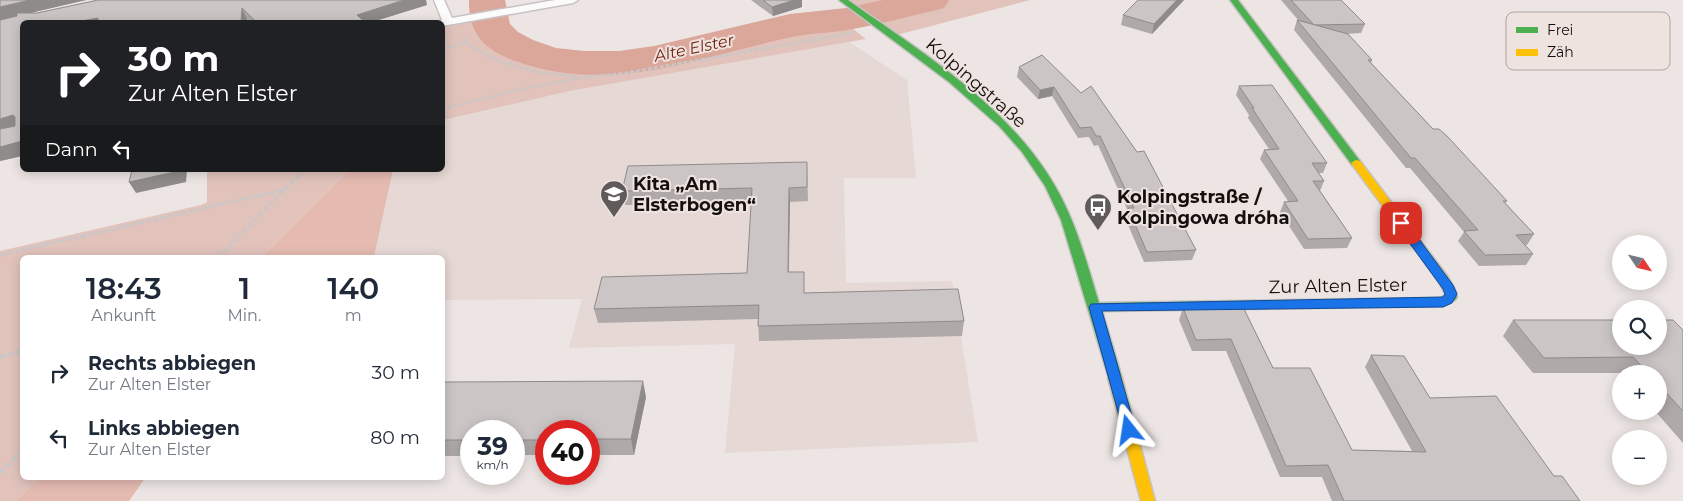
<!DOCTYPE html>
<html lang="de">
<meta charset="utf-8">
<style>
body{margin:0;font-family:Montserrat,sans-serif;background:#f6f6f7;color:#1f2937;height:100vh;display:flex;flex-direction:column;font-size:19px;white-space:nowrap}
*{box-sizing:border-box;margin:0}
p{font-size:16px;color:#747a83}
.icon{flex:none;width:28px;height:28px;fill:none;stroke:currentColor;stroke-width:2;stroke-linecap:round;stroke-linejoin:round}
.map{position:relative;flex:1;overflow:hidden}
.drawer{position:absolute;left:20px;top:255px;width:425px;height:225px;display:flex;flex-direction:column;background:#fff;border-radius:8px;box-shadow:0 2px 12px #0003}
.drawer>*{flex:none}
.hud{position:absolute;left:20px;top:20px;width:425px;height:152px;border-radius:8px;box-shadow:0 2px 12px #0003;background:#202124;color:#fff;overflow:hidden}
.needle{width:32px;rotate:125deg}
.buttons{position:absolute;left:1612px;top:235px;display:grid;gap:10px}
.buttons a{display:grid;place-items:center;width:55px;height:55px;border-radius:50%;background:#fff;box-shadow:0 2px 12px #0003;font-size:25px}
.speed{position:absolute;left:460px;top:420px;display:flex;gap:10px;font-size:25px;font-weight:700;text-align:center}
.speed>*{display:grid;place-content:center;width:65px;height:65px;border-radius:50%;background:#fff;box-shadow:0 2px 12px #0003;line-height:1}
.speed small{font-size:12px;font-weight:400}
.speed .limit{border:8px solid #d22;background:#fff;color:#111}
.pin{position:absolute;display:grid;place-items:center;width:42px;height:42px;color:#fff;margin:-21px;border-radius:10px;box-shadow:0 2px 8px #0006}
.me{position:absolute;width:55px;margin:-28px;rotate:345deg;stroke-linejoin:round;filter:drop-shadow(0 0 4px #0008)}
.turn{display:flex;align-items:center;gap:18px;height:105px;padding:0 25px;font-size:22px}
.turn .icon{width:65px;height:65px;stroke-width:2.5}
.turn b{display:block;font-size:35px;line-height:42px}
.then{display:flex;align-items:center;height:48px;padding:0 25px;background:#0003;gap:10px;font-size:19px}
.eta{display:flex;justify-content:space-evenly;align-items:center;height:85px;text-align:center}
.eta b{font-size:30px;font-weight:600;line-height:35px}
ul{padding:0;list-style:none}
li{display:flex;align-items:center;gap:15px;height:65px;padding:0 25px}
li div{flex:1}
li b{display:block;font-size:19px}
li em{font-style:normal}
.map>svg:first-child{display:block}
</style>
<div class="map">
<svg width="1683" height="501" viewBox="0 0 1683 501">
<rect width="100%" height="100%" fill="#ece5e4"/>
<path fill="#e6d8d4" d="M849,42L907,80L916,178H844L846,283L952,281L978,442L725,453L735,344L569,348L582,299L443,300L442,258H374L393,170H442L443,120L570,91Z"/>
<g fill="#e1c3bc">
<path d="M844,0H1030L893,36Z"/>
<path d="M472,17L488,20C516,78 626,64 678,54C702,49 725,40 749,35C780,29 812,26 843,21L866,39L570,91L443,120L442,23Z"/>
<path d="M207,170H349L262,257L22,258V478H40L16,501H0V251L201,205L207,202Z"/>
</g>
<g fill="#e5bbb1">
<path d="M349,170H393L374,257H262Z"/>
<path d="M40,478H145L129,501H16Z"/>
</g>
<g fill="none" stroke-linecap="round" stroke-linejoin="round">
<path fill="#daa79a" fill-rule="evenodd" d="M469,0H505L510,24L518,32L533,40L556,48L584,51H619L654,46L790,14L846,8L883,0H949L944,8C912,16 880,24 848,30C830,33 810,33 792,37C697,57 615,95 518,62C486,51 468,35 469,0Z"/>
<g stroke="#c8c2c2" stroke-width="3">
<path id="lane" d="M434,0H444L452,18L555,0H578L573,3L442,26V22H437L442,20Z"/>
</g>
<g stroke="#c8c2c2" stroke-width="3">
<g id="fast">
<path d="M839,0H848C923,53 1008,105 1055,186C1076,222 1087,263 1099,303L1441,298L1445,295L1446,289H1454L1457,297L1455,300L1443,306L1102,311L1122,378L1120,382L1115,383L1110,382L1061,220L1045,186L1022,152L1000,127L949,82Z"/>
<path d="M1230,0H1238L1360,161L1361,163L1360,165H1352Z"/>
</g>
</g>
<g stroke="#c8c2c2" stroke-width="3">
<g id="slow">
<path d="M1356,160L1360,161L1448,277L1456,292L1454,295H1446L1439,282L1351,163Z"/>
<path d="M1115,373L1120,374L1122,378L1155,501H1141L1108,378L1110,374Z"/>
</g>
</g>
<g stroke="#c9c7c7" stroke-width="2.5" stroke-dasharray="4 2" stroke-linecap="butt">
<path d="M463,37L465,42L496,60L536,72L579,77"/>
<path d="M442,50L465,42"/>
<path d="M442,109L517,90L585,77L625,73L852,33"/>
</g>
<g stroke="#c9c7c7" stroke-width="3" stroke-dasharray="5 2.5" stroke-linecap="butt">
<path d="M0,255L287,189"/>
<path d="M217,258L304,170"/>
</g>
<g stroke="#c9c7c7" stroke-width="4" stroke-dasharray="5.5 3" stroke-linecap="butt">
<path d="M0,357L22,351"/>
<path d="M0,473L22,451"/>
</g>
<use href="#lane" fill="#fcfbfb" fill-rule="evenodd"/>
<use href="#fast" fill="#4caf50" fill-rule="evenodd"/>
<use href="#slow" fill="#ffc107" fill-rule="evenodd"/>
</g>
<g fill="#afaaa9">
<path d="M0,0H86L30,13L427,5L372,22H251L247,19V22H22V156L0,161V163Z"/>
<path d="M751,0H802V7L773,16Z"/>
<path d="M1184,0L1152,34L1121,25L1123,15Z"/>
<path d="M1281,0H1341L1365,24L1361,33L1346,34L1372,60L1371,63L1433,129L1507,201L1505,203L1534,234L1527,245H1525L1533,254L1526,265L1479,266L1458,241L1464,232L1410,168H1406L1294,30L1297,20L1299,21Z"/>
<path d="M1042,55L1196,250L1192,260L1144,262L1125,218L1127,209L1098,145L1094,146L1089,137L1078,138L1052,96L1038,99L1017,77L1019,67Z"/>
<path d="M1239,86L1327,163L1323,173H1318L1324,181L1320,191L1352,238L1347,248L1304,249L1280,212L1284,202L1288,201L1260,159L1264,150L1269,149L1248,118L1249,115L1236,95Z"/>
<path d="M807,162L808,201L790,202L789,272L804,293L964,321L962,336L759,341L758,319L598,323L594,309L747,273L752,203L625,205L622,191Z"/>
<path d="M1243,307L1273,368L1352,450L1412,451L1365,367L1371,355L1430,398L1554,476L1580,501H1332L1322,477H1280L1226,351H1192L1179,320L1183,308Z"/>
<path d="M1513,320L1683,330V443L1655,411H1659V374H1621L1620,373H1533L1503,336Z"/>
<path d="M442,383L646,397L634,455H589V431H546V455H514V431H471V456H442Z"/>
</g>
<g fill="#8e8b8a">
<path d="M30,0H86L0,20V7Z"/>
<path d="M404,0H426L427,5L372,22H360L357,15Z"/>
<path d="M794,0H802V7L773,16L772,7Z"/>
<path d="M1177,0H1184L1152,34L1154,24Z"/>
<path d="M242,8L247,19V22H241Z"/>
<path d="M98,18L101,22H76Z"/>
<path d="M1054,87L1052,96L1038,99L1040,90Z"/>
<path d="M13,115L22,127L0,133V119Z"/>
<path d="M22,141V156L0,161V163V147Z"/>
<path d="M179,170H187L186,182L136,193L129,182Z"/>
<path d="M789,188L790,202L788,287V272Z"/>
<path d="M643,381L646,397L634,455L631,439Z"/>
</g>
<g fill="#cbc6c5" stroke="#8e8b8a">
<path d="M0,0H30L0,7Z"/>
<path d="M98,0H404L357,15L365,22H256L242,8L241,22H98V18L76,22H22V141L0,147V129L15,126V117L13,115L0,119V20L17,16V13H37Z"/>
<path d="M763,0H794L772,7Z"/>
<path d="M1138,0H1177L1154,24L1123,15Z"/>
<path d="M1291,0H1341L1365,24L1314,25Z"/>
<path d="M1297,20L1348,34L1372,60H1368L1433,129H1439L1448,137L1507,201H1503L1534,234L1516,235L1533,254L1485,255L1464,231L1478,230L1415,158H1411Z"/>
<path d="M1042,55L1081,93L1091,86L1137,152L1144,151L1196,250L1147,252L1128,208H1134L1100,136H1096L1091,127L1080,128L1054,87L1040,90L1019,67Z"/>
<path d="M1272,85L1327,163H1312L1324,181H1313L1352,238L1308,239L1284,202L1298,201L1264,150L1279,149L1252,108H1254L1239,86Z"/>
<path d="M807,162V187L789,188L788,272H804V293L958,289L964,321L758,326L759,305L594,309L602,277L747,273L752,188L622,191L628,166Z"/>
<path d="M132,170H179V171L129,182Z"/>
<path d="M1243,307L1273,368H1310L1352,450L1426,452L1371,355L1404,356L1430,398L1496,396L1554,476H1562L1580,501H1344L1328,465L1286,466L1231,339L1196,340L1183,308Z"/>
<path d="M1513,320H1621V346H1659V320H1673L1683,330V411L1659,385V374H1649L1633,357L1544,358Z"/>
<path d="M643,381L631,439H589V431H546V440H514V431H471V440H442L443,382Z"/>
</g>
<path fill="#1a73e8" stroke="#114b97" d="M1401,219L1405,220L1453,285L1457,294L1452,303L1443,307L1102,311L1136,430L1134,434L1129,436L1124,434L1089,307L1091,304L1443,297L1445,294L1443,289L1395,223Z"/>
<defs>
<g id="school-pin" transform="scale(1.4375)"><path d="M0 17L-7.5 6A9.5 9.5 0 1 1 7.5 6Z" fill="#605b5a" stroke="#efe3e0"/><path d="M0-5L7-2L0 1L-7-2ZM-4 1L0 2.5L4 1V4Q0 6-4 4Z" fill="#fff"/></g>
<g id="bus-pin" transform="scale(1.4375)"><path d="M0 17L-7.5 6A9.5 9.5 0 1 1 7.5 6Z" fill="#605b5a" stroke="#efe3e0"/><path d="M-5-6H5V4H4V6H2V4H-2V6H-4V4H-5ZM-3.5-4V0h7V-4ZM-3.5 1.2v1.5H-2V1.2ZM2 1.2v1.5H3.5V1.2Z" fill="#fff"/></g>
</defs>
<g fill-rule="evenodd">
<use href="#school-pin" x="614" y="194"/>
<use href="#bus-pin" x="1098" y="207"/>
</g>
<g text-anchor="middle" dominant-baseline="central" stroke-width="4" stroke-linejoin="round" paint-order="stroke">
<g font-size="16" font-style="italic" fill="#701e09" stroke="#efe3e0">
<text transform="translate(694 48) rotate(-12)">Alte Elster</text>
</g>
<g font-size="18" fill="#14100f" stroke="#efe3e0">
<text transform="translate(976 83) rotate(41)">Kolpingstraße</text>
<text transform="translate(1338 286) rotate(-1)">Zur Alten Elster</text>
</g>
<g font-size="18" font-weight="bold" fill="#14100f" stroke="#efe3e0" text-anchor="start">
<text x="633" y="184">Kita „Am<tspan x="633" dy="21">Elsterbogen“</tspan></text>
<text x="1117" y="197">Kolpingstraße /<tspan x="1117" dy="21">Kolpingowa dróha</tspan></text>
</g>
</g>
<rect x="1506" y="12" width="164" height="58" rx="8" fill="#efe3e0" stroke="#ada4a1" stroke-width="1"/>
<rect x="1516" y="27" width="22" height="6" fill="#4caf50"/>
<rect x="1516" y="49" width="22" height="7" fill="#ffc107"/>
<g font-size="14" fill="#14100f">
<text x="1547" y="35">Frei</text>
<text x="1547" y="57">Zäh</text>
</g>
</svg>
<div class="buttons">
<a><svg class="needle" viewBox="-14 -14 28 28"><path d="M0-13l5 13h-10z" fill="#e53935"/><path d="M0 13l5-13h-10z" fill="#747a83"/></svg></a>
<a><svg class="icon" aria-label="search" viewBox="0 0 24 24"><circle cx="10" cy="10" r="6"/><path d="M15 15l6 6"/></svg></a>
<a>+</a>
<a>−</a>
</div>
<div class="speed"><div>39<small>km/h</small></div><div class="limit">40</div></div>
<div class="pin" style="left:1401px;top:223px;background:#d93025"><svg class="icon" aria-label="arrive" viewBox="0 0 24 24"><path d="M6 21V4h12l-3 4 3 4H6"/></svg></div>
<svg class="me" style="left:1129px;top:430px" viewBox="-20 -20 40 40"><path d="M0-17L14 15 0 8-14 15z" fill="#1a73e8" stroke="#fff" stroke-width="4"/></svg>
<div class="hud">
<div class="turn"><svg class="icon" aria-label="right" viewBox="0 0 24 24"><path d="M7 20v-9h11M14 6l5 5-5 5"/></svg><div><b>30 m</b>Zur Alten Elster</div></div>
<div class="then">Dann<svg class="icon" aria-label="left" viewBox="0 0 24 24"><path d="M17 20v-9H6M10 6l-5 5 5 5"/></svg></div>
</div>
<section class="drawer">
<div class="eta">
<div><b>18:43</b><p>Ankunft</p></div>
<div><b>1</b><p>Min.</p></div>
<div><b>140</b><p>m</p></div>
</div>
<ul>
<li><svg class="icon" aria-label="right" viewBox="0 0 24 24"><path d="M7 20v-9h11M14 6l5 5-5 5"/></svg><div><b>Rechts abbiegen</b><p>Zur Alten Elster</p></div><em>30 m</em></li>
<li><svg class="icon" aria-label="left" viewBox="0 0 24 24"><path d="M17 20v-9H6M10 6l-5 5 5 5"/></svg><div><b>Links abbiegen</b><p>Zur Alten Elster</p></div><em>80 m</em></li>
</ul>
</section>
</div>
